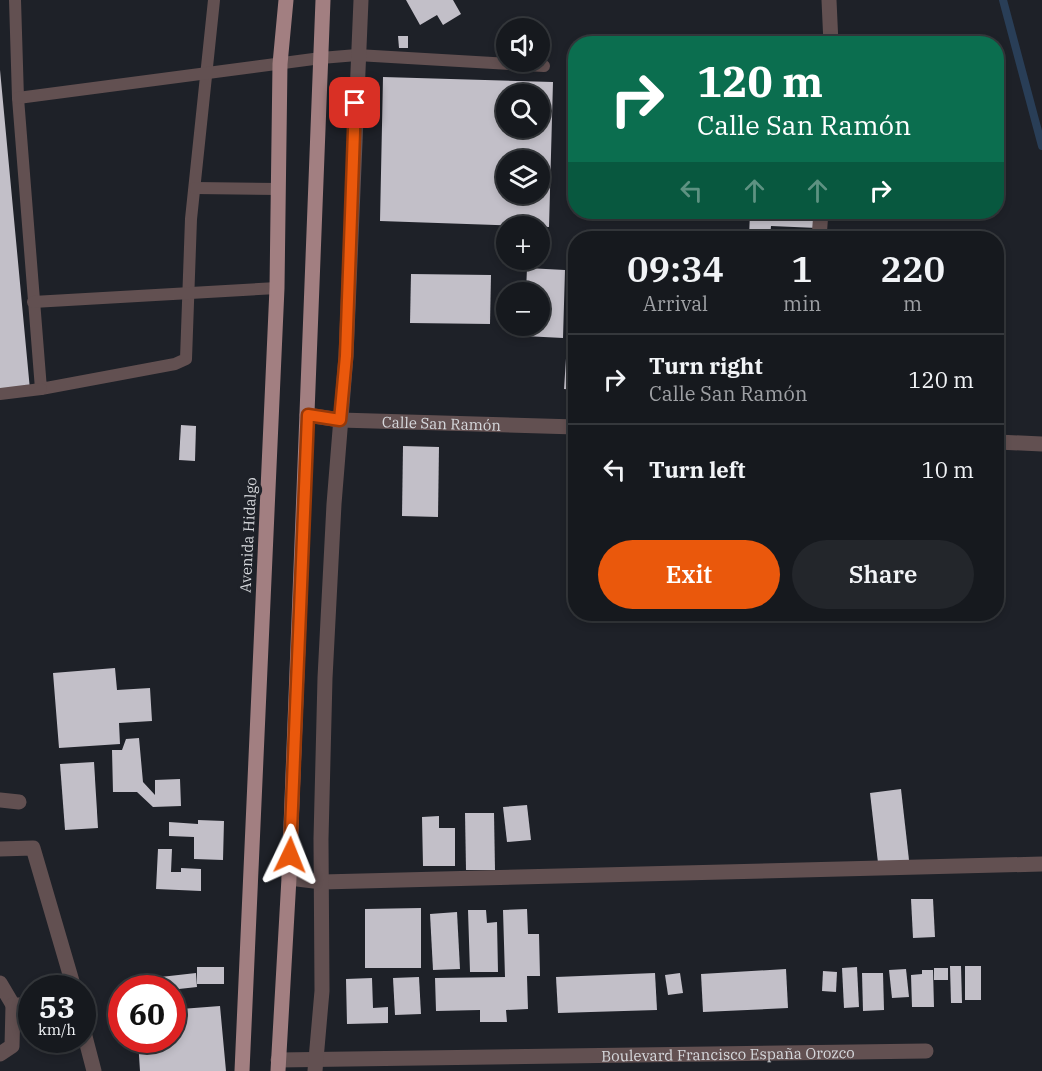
<!DOCTYPE html>
<meta charset="utf-8">
<style>
body{margin:0;font-family:"IBM Plex Serif",serif;background:#23262b;color:#f1f3f6;height:100vh;display:flex;flex-direction:column;font-size:22px;white-space:nowrap}
*{box-sizing:border-box;margin:0}
p{font-size:20px;color:#9ea0a4}
.icon{flex:none;width:33px;height:33px;fill:none;stroke:currentColor;stroke-width:2;stroke-linecap:round;stroke-linejoin:round}
.map{position:relative;flex:1;overflow:hidden}
.drawer{position:absolute;left:568px;top:231px;width:436px;height:390px;display:flex;flex-direction:column;background:#16191e;border-radius:24px;box-shadow:0 3px 9px #0003,0 0 0 2px #35383c}
.drawer>*{flex:none}
.banner{position:absolute;left:568px;top:36px;width:436px;height:183px;border-radius:24px;box-shadow:0 3px 9px #0003,0 0 0 2px #35383c;background:#0b6e4f;color:#fff;overflow:hidden}
.controls{position:absolute;left:496px;top:18px;display:grid;gap:12px}
.controls a{display:grid;place-items:center;width:54px;height:54px;border-radius:50%;background:#16191e;box-shadow:0 3px 9px #0003,0 0 0 2px #35383c;font-size:30px}
.speed{position:absolute;left:18px;top:975px;display:flex;gap:12px;font-size:30px;font-weight:700;text-align:center}
.speed>*{display:grid;place-content:center;width:78px;height:78px;border-radius:50%;background:#16191e;box-shadow:0 3px 9px #0003,0 0 0 2px #35383c;line-height:1}
.speed small{font-size:15px;font-weight:400}
.speed .limit{border:9px solid #d22;background:#fff;color:#111}
.pin{position:absolute;display:grid;place-items:center;width:51px;height:51px;color:#fff;margin:-26px;border-radius:12px;box-shadow:0 3px 9px #0006}
.me{position:absolute;width:66px;margin:-33px;rotate:2deg;stroke-linejoin:round;filter:drop-shadow(0 0 4px #0008)}
.turn{display:flex;align-items:center;gap:21px;height:126px;padding:0 30px;font-size:27px}
.turn .icon{width:78px;height:78px;stroke-width:2.5}
.turn b{display:block;font-size:42px;line-height:51px}
.lanes{display:flex;align-items:center;height:57px;padding:0 30px;background:#0003;justify-content:center;gap:30px;direction:ltr}
.lanes .off{opacity:.35}
.eta{display:flex;justify-content:space-evenly;align-items:center;height:102px;text-align:center}
.eta b{font-size:36px;font-weight:600;line-height:42px}
.primary-button{display:flex;gap:12px;margin-top:auto;padding:12px 30px}
.primary-button a{flex:1;height:69px;border-radius:36px;background:#ea580c;color:#fff;font-size:24px;font-weight:600;line-height:69px;text-align:center}
.primary-button a+a{background:#23262b;color:#f1f3f6}
ul{padding:0;list-style:none}
li{display:flex;align-items:center;gap:18px;height:90px;padding:0 30px;border-top:2px solid #35383c}
li div{flex:1}
li b{display:block;font-size:22px}
li em{font-style:normal}
.map>svg:first-child{display:block}
</style>
<div class="map">
<svg width="1042" height="1071" viewBox="0 0 1042 1071">
<rect width="100%" height="100%" fill="#1e2128"/>
<g fill="none" stroke-linecap="round" stroke-linejoin="round">
<path stroke="#293e57" stroke-width="8" d="M1003,0L1042,146"/>
</g>
<g fill="#c2bfc8" fill-rule="evenodd">
<path d="M406,0H453L461,14L443,25L437,15L420,25Z"/>
<path d="M398,36H408V48H399Z"/>
<path d="M0,70L30,390L0,394Z"/>
<path d="M383,77L553,82L549,227L380,221ZM507,94H540V128H507ZM507,160H540V194H507Z"/>
<path d="M750,212H817V228L771,226L770,238H749Z"/>
<path d="M527,268L565,270L563,338L524,336L525,326H540V292H526Z"/>
<path d="M411,274L491,275L490,324L410,323Z"/>
<path d="M572,332H576V390L564,389L567,343L571,344Z"/>
<path d="M181,425L196,426L195,461L179,460Z"/>
<path d="M403,446L439,447L438,517L402,516Z"/>
<path d="M115,668L117,690L150,688L152,721L119,723L120,744L59,748L53,673Z"/>
<path d="M139,738L143,782L155,795V780L180,779L181,806L153,807L137,792H113L112,750H122L126,739Z"/>
<path d="M94,762L98,828L65,830L60,764Z"/>
<path d="M901,789L909,860L878,863L870,793Z"/>
<path d="M527,805L531,840L507,842L503,807Z"/>
<path d="M465,813H494L495,870H466Z"/>
<path d="M439,816V828H455V866H423L422,817Z"/>
<path d="M198,820L224,821L223,860L194,859V837L169,836V822L198,824Z"/>
<path d="M158,849H172L171,872H181V868L201,869V891L156,889Z"/>
<path d="M911,899H933L935,937L913,938Z"/>
<path d="M421,908V968H365V909Z"/>
<path d="M527,909L528,934H539L540,976H527L528,1009L506,1010L507,1022H480V1010L436,1011L435,978L505,977L503,910Z"/>
<path d="M468,910H486L487,923L497,922L498,972H470Z"/>
<path d="M457,912L460,969L433,970L430,914Z"/>
<path d="M950,966H961L962,1003H951Z"/>
<rect x="965" y="966" width="16" height="34"/>
<rect x="197" y="967" width="27" height="17"/>
<path d="M857,967L859,1007L844,1008L842,968Z"/>
<rect x="934" y="968" width="14" height="12"/>
<path d="M786,969L788,1008L703,1012L701,974Z"/>
<path d="M906,969L909,997L892,998L889,970Z"/>
<path d="M922,970H933L934,1007H912L911,975L922,974Z"/>
<path d="M823,971L837,972L836,992L822,991Z"/>
<path d="M196,973L197,987L179,989L181,1009L220,1006L226,1071H140L138,1040H172V988H135L134,980Z"/>
<path d="M655,973L657,1010L558,1013L556,977Z"/>
<path d="M680,973L683,993L668,995L665,975Z"/>
<path d="M862,973H883L884,1010L863,1011Z"/>
<path d="M419,977L421,1014L395,1015L393,978Z"/>
<path d="M372,978L373,1008L388,1007V1023L347,1024L346,979Z"/>
</g>
<g fill="none" stroke-linecap="round" stroke-linejoin="round">
<g stroke="#625051" stroke-width="12">
<path d="M15,0L18,98L41,389L175,364L186,359L191,219L214,0"/>
<path d="M18,98L321,58L357,55L544,66"/>
<path d="M195,188L279,189"/>
<path d="M33,302L277,288"/>
<path d="M0,394L41,389"/>
</g>
<g stroke="#625051" stroke-width="15">
<path d="M829,0L831,44"/>
<path d="M819,238L821,212"/>
<path id="s1" d="M307,415L340,420L576,427"/>
<path d="M998,442L1042,444"/>
<path d="M0,800L19,802"/>
<path d="M0,849L33,848L74,988"/>
<path d="M289,878L322,882L1042,864"/>
<path d="M0,983L13,1005H32"/>
<path d="M82,1025L94,1071"/>
<path d="M0,1054L12,1046L13,1005"/>
<path id="s2" d="M278,1060L926,1051"/>
<path d="M315,1071L322,991L321,839L325,678L334,504L346,356L361,0"/>
</g>
<g stroke="#a27f81" stroke-width="15">
<path d="M242,1071L277,288L280,64L286,0"/>
<path d="M278,1071L289,878L323,0"/>
</g>
</g>
<g fill="none" stroke-linecap="round" stroke-linejoin="round">
<g stroke="#983908" stroke-width="15">
<path id="route" d="M290,855L308,415L340,420L346,356L355,103"/>
</g>
<use href="#route" stroke="#ea580c" stroke-width="10"/>
</g>
<g text-anchor="middle" dominant-baseline="central" stroke-width="6" stroke-linejoin="round" paint-order="stroke">
<g font-size="15" fill="#d6d8dc" stroke="#1e2128">
<text stroke="none"><textPath href="#s1" startOffset="135">Calle San Ramón</textPath></text>
<text transform="translate(248 535) rotate(-87)">Avenida Hidalgo</text>
<text stroke="none"><textPath href="#s2" startOffset="450">Boulevard Francisco España Orozco</textPath></text>
</g>
</g>
</svg>
<div class="controls">
<a><svg class="icon" aria-label="sound" viewBox="0 0 24 24"><path d="M4 9h4l5-4v14l-5-4H4zM17 9q2 3 0 6"/></svg></a>
<a><svg class="icon" aria-label="search" viewBox="0 0 24 24"><circle cx="10" cy="10" r="6"/><path d="M15 15l6 6"/></svg></a>
<a><svg class="icon" aria-label="layers" viewBox="0 0 24 24"><path d="M12 4l9 5-9 5-9-5zM3 14l9 5 9-5"/></svg></a>
<a>+</a>
<a>−</a>
</div>
<div class="speed"><div>53<small>km/h</small></div><div class="limit">60</div></div>
<div class="pin" style="left:355px;top:103px;background:#d93025"><svg class="icon" aria-label="arrive" viewBox="0 0 24 24"><path d="M6 21V4h12l-3 4 3 4H6"/></svg></div>
<svg class="me" style="left:290px;top:855px" viewBox="-20 -20 40 40"><path d="M0-17L14 15 0 8-14 15z" fill="#ea580c" stroke="#fff" stroke-width="4"/></svg>
<div class="banner">
<div class="turn"><svg class="icon" aria-label="right" viewBox="0 0 24 24"><path d="M7 20v-9h11M14 6l5 5-5 5"/></svg><div><b>120 m</b>Calle San Ramón</div></div>
<div class="lanes"><svg class="icon off" aria-label="left" viewBox="0 0 24 24"><path d="M17 20v-9H6M10 6l-5 5 5 5"/></svg><svg class="icon off" aria-label="ahead" viewBox="0 0 24 24"><path d="M12 20V5M6 11l6-6 6 6"/></svg><svg class="icon off" aria-label="ahead" viewBox="0 0 24 24"><path d="M12 20V5M6 11l6-6 6 6"/></svg><svg class="icon" aria-label="right" viewBox="0 0 24 24"><path d="M7 20v-9h11M14 6l5 5-5 5"/></svg></div>
</div>
<section class="drawer">
<div class="eta">
<div><b>09:34</b><p>Arrival</p></div>
<div><b>1</b><p>min</p></div>
<div><b>220</b><p>m</p></div>
</div>
<ul>
<li><svg class="icon" aria-label="right" viewBox="0 0 24 24"><path d="M7 20v-9h11M14 6l5 5-5 5"/></svg><div><b>Turn right</b><p>Calle San Ramón</p></div><em>120 m</em></li>
<li><svg class="icon" aria-label="left" viewBox="0 0 24 24"><path d="M17 20v-9H6M10 6l-5 5 5 5"/></svg><div><b>Turn left</b></div><em>10 m</em></li>
</ul>
<div class="primary-button"><a>Exit</a><a>Share</a></div>
</section>
</div>
